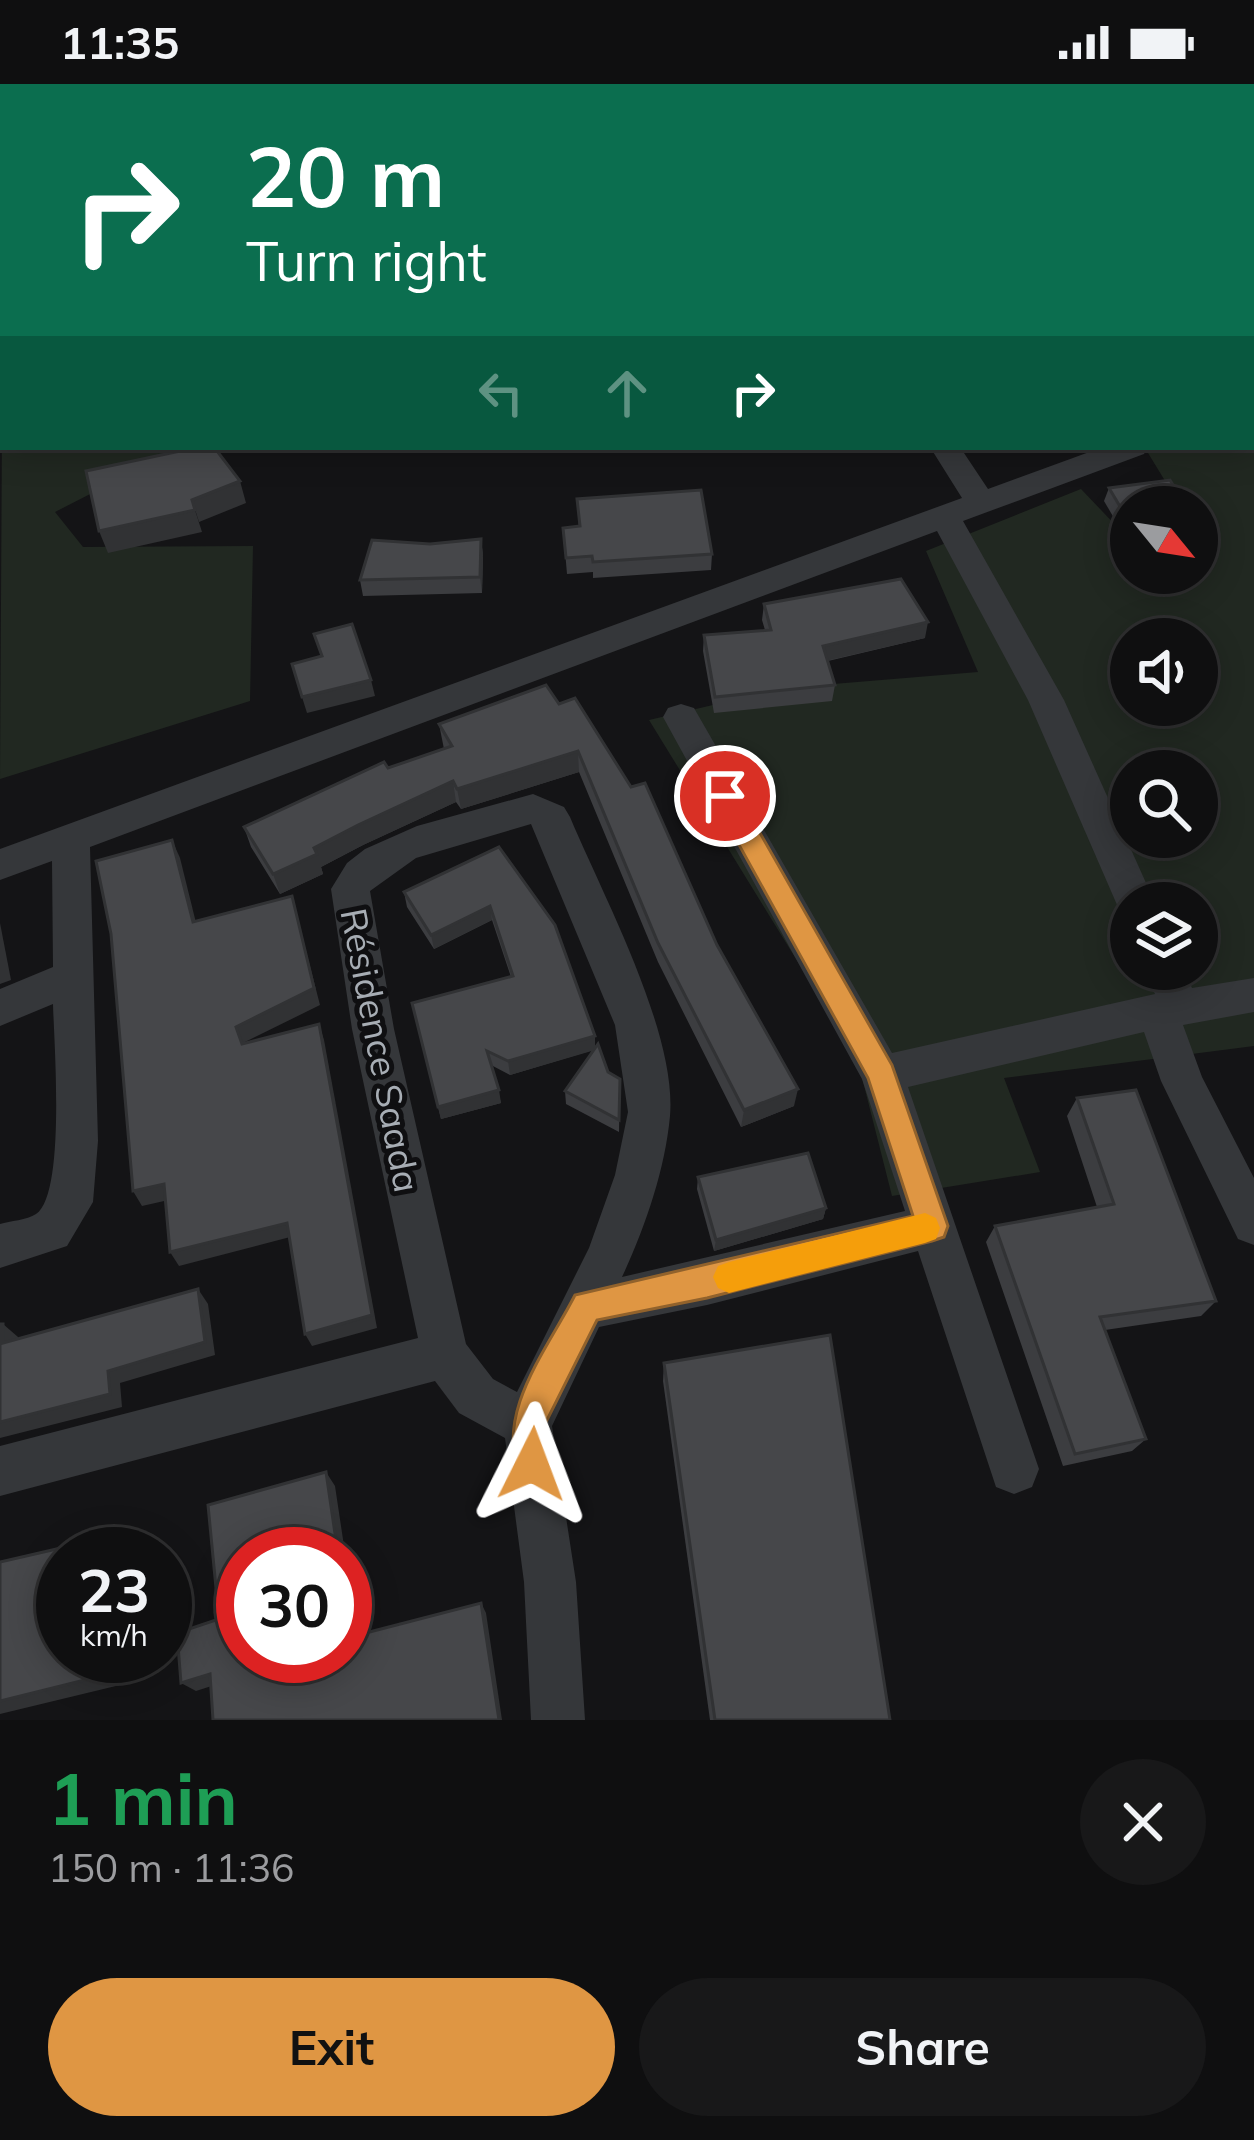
<!DOCTYPE html>
<meta charset="utf-8">
<style>
body{margin:0;font-family:Mulish,sans-serif;background:#181819;color:#f1f3f6;height:100vh;display:flex;flex-direction:column;font-size:45px;white-space:nowrap}
*{box-sizing:border-box;margin:0}
p{font-size:39px;color:#9b9c9f}
.icon{flex:none;width:66px;height:66px;fill:none;stroke:currentColor;stroke-width:2;stroke-linecap:round;stroke-linejoin:round}
.map{position:relative;height:1636px;overflow:hidden}
.sheet{display:flex;flex-direction:column;background:#0f0f10;flex:1}
.sheet>*{flex:none}
.guide{position:absolute;left:0px;top:0px;width:1254px;height:366px;box-shadow:0 6px 30px #0003,0 0 0 3px #2f2f30;background:#0b6e4f;color:#fff;overflow:hidden}
.needle{width:78px;rotate:120deg}
.tools{position:absolute;left:1110px;top:402px;display:grid;gap:24px}
.tools a{display:grid;place-items:center;width:108px;height:108px;border-radius:50%;background:#0f0f10;box-shadow:0 6px 30px #0003,0 0 0 3px #2f2f30;font-size:60px}
.speed{position:absolute;left:36px;top:1443px;display:flex;gap:24px;font-size:60px;font-weight:700;text-align:center}
.speed>*{display:grid;place-content:center;width:156px;height:156px;border-radius:50%;background:#0f0f10;box-shadow:0 6px 30px #0003,0 0 0 3px #2f2f30;line-height:1}
.speed small{font-size:30px;font-weight:400}
.speed .limit{border:18px solid #d22;background:#fff;color:#111}
.pin{position:absolute;display:grid;place-items:center;width:102px;height:102px;color:#fff;margin:-51px;border:6px solid #fff;border-radius:50%;box-shadow:0 3px 12px #0007}
.me{position:absolute;width:132px;margin:-66px;rotate:3deg;stroke-linejoin:round;filter:drop-shadow(0 0 9px #0008)}
.turn{display:flex;align-items:center;gap:42px;height:252px;padding:0 48px;font-size:54px}
.turn .icon{width:156px;height:156px;stroke-width:2.5}
.turn b{display:block;font-size:84px;line-height:102px}
.lanes{display:flex;align-items:center;height:114px;padding:0 48px;background:#0003;justify-content:center;gap:60px;direction:ltr}
.lanes .off{opacity:.35}
.round{display:grid;place-items:center;flex:none;width:126px;height:126px;border-radius:63px;background:#181819}
.head{display:flex;align-items:center;justify-content:space-between;height:204px;padding:0 48px}
h1{font-size:72px;font-weight:700;line-height:90px;color:#1e9e55}
.primary-button{display:flex;gap:24px;margin-top:auto;padding:24px 48px}
.primary-button a{flex:1;height:138px;border-radius:72px;background:#df9643;color:#111;font-size:48px;font-weight:700;line-height:138px;text-align:center}
.primary-button a+a{background:#181819;color:#f1f3f6}
.status{display:flex;justify-content:space-between;align-items:center;height:84px;padding:0 60px;background:#0f0f10;direction:ltr}
.status svg{height:33px;fill:currentColor}
.map>svg:first-child{display:block}
</style>
<div class="status"><b>11:35</b><svg viewBox="0 0 49 12"><path d="M0 12V9h3v3zM5 12V6h3v6zM10 12V3h3v9zM15 12V0h3v12zM26 1h20v11H26zM47 4h2v5h-2z"/></svg></div>
<div class="map">
<svg width="1254" height="1636" viewBox="0 0 1254 1636">
<rect width="100%" height="100%" fill="#141416"/>
<g fill="#212821" fill-rule="evenodd">
<path d="M3,163V363H182L55,428L83,463L253,462L250,617L0,695Z"/>
<path d="M1254,364V962L1004,994L1040,1088L892,1112L857,974L649,636L785,604L978,588L926,467L1081,405L1122,448L1131,447V489H1197V423H1181L1148,369ZM1131,555H1197V621H1131ZM1131,687H1197V753H1131ZM1131,819H1197V885H1131Z"/>
</g>
<g fill="none" stroke-linecap="round" stroke-linejoin="round">
<g fill="#35373a" fill-rule="evenodd">
<path d="M686,0H710L712,3H688Z"/>
<path d="M1097,0H1121L1123,3H1099Z"/>
<rect x="1251" y="227" width="3" height="16"/>
<path d="M1254,311V329L1251,330V312Z"/>
<path d="M930,363H960L988,405L1103,363H1148L1144,370L963,437L1064,616L1155,819H1131V834L1121,830L1028,616L937,447L90,763L98,1057L93,1118L67,1162L0,1184V1140C10,1137 27,1136 36,1130C66,1110 54,958 53,920L0,942V905L53,883L52,777L0,796V765L962,414Z"/>
<path d="M681,620L694,624L892,969L1155,910L1144,885H1184L1192,904L1254,894V928L1183,941L1202,993L1254,1094V1161L1238,1155L1161,997L1144,948L908,1003L1039,1385L1032,1403L1014,1410L996,1403L918,1167L707,1221L599,1243L552,1342L576,1498L585,1636H531L524,1498L505,1354L459,1329L435,1297L0,1412V1362L418,1254L352,945L331,805L347,779L365,765L417,742L533,710L564,723L570,733C603,812 677,948 670,1032C665,1086 645,1144 622,1193L905,1127L862,995L663,633L668,624ZM531,740L615,941L628,1028L615,1091L589,1164L517,1308L493,1295L466,1260L394,945L370,807L416,774Z"/>
</g>
</g>
<g fill="#3c3d40">
<path d="M1129,0H1254V93H1251V3H1129Z"/>
<path d="M1109,404L1131,423V457L1128,458L1104,417Z"/>
<path d="M577,415L712,470L711,486L593,494V488L567,490L563,444L579,443Z"/>
<path d="M481,455L483,471L482,509L363,512L360,496L430,460Z"/>
<path d="M764,520L925,554L828,577L835,601L832,617L714,629L703,567L704,551L765,546L762,536Z"/>
<path d="M546,601L717,861L794,1022L741,1043L658,878L579,688L461,725L456,718L363,761L321,783L323,790L280,810L251,763L244,743L388,684L444,665L439,640Z"/>
<path d="M499,763L595,952V963L608,988L620,995L619,1048L566,1020L565,1007L593,966L510,991L491,981L501,1019L441,1035L412,919L511,893L492,836L434,865L407,823L404,808Z"/>
<path d="M1077,1014L1216,1217L1201,1232L1105,1246L1146,1355L1132,1367L1063,1382L986,1158L995,1142L1097,1123L1067,1032Z"/>
<path d="M698,1093L826,1124L823,1135L714,1167L697,1105Z"/>
<path d="M664,1279L890,1636H710L663,1297Z"/>
</g>
<g fill="#313234">
<path d="M240,397L246,419L199,438L192,416Z"/>
<path d="M195,426L202,448L108,469L99,447Z"/>
<path d="M481,455L483,471L482,509L480,493Z"/>
<path d="M928,538L925,554L821,578L823,562Z"/>
<path d="M371,596L375,612L307,629L302,613Z"/>
<path d="M578,667L579,688L461,725L457,705Z"/>
<path d="M453,697L456,718L363,761L321,783L323,790L280,810L273,790L314,764L358,741Z"/>
<path d="M172,756L180,774L200,855L193,838Z"/>
<path d="M292,812L320,921L243,959L249,976L236,943Z"/>
<path d="M490,822L492,836L434,865L431,851Z"/>
<path d="M0,839L11,896L0,900Z"/>
<path d="M319,940L324,956L377,1244L312,1262L305,1250Z"/>
<path d="M595,952V966L510,991L508,977Z"/>
<path d="M798,1005L794,1022L741,1043L744,1026Z"/>
<path d="M499,1006L501,1019L441,1035L438,1023Z"/>
<path d="M164,1100L173,1115L142,1122L133,1107Z"/>
<path d="M826,1124L823,1135L714,1167L716,1156Z"/>
<path d="M287,1139L294,1152L179,1182L170,1168Z"/>
<path d="M198,1205L208,1220L215,1271L120,1299L122,1323L0,1354V1338Z"/>
<path d="M3,1240L18,1253V1273L3,1259Z"/>
<path d="M326,1388L335,1402L359,1562L350,1553L345,1517V1470H338Z"/>
<path d="M100,1455L118,1468V1470H100Z"/>
<path d="M481,1519L486,1529L502,1636H499Z"/>
<path d="M101,1572H119L120,1601L0,1630V1617Z"/>
<path d="M210,1590L224,1598L196,1607L181,1599Z"/>
</g>
<g fill="#46474a" stroke="#313234" stroke-width="3">
<path d="M199,0H647L648,3H190Z"/>
<path d="M766,0H820L822,3H768Z"/>
<path d="M1139,0H1254V68L1251,63V3H1140Z"/>
<path d="M199,363H214L240,397L192,416L195,426L99,447L86,387Z"/>
<path d="M1170,396L1186,423H1131V441L1109,404Z"/>
<path d="M701,406L712,470L593,478L592,472L566,474L563,444L580,442L577,415Z"/>
<path d="M481,455L480,493L360,496L372,456L430,460Z"/>
<path d="M901,495L928,538L823,562L835,601L715,613L704,551L771,546L764,520Z"/>
<path d="M352,540L371,596L302,613L292,580L322,572L314,550Z"/>
<path d="M546,601L559,620L575,614L631,703L645,699L717,861L798,1005L744,1026L658,859L578,667L457,705L453,697L358,741L314,764L317,770L273,790L244,743L384,678L388,684L452,662L439,640Z"/>
<path d="M172,756L193,838L292,812L314,904L236,943L242,960L319,940L372,1231L305,1250L287,1139L170,1168L164,1100L133,1107L111,850L96,777Z"/>
<path d="M499,763L555,841L595,952L508,977L487,967L499,1006L438,1023L412,919L513,892L490,822L431,851L404,808Z"/>
<path d="M598,960L608,988L620,995L619,1036L565,1007Z"/>
<path d="M1136,1006L1216,1217L1100,1233L1146,1355L1075,1370L995,1142L1114,1120L1077,1014Z"/>
<path d="M808,1069L826,1124L716,1156L698,1093Z"/>
<path d="M198,1205L205,1258L108,1287L110,1310L0,1338V1240H3V1259Z"/>
<path d="M830,1251L890,1636H715L664,1279Z"/>
<path d="M326,1388L338,1470H243V1572H345V1517L350,1553L481,1519L499,1636H213L210,1590L181,1599L177,1549L219,1535L208,1421Z"/>
<path d="M100,1455V1470H63V1572H101V1592L0,1617V1478Z"/>
</g>
<path fill="#df9643" stroke="#91622c" stroke-width="3" d="M725,702L735,705L892,981L948,1142L944,1153L932,1157L707,1214L597,1236L544,1342L550,1380L545,1392L532,1397L520,1392C494,1329 547,1266 575,1211L913,1132L868,994L712,712Z"/>
<path fill="#f59e0b" d="M925,1129L936,1134L940,1144L936,1155L925,1159L729,1209L718,1204L713,1193L718,1182L729,1178Z"/>
<g text-anchor="middle" dominant-baseline="central" stroke-width="10" stroke-linejoin="round" paint-order="stroke">
<g font-size="36" fill="#a7adb4" stroke="#0f0f11">
<text transform="translate(381 966) rotate(79)">Résidence Saada</text>
</g>
</g>
</svg>
<div class="tools">
<a><svg class="needle" viewBox="-14 -14 28 28"><path d="M0-13l5 13h-10z" fill="#e53935"/><path d="M0 13l5-13h-10z" fill="#9b9c9f"/></svg></a>
<a><svg class="icon" aria-label="sound" viewBox="0 0 24 24"><path d="M4 9h4l5-4v14l-5-4H4zM17 9q2 3 0 6"/></svg></a>
<a><svg class="icon" aria-label="search" viewBox="0 0 24 24"><circle cx="10" cy="10" r="6"/><path d="M15 15l6 6"/></svg></a>
<a><svg class="icon" aria-label="layers" viewBox="0 0 24 24"><path d="M12 4l9 5-9 5-9-5zM3 14l9 5 9-5"/></svg></a>
</div>
<div class="speed"><div>23<small>km/h</small></div><div class="limit">30</div></div>
<div class="pin" style="left:725px;top:712px;background:#d93025"><svg class="icon" aria-label="arrive" viewBox="0 0 24 24"><path d="M6 21V4h12l-3 4 3 4H6"/></svg></div>
<svg class="me" style="left:532px;top:1380px" viewBox="-20 -20 40 40"><path d="M0-17L14 15 0 8-14 15z" fill="#df9643" stroke="#fff" stroke-width="4"/></svg>
<div class="guide">
<div class="turn"><svg class="icon" aria-label="right" viewBox="0 0 24 24"><path d="M7 20v-9h11M14 6l5 5-5 5"/></svg><div><b>20 m</b>Turn right</div></div>
<div class="lanes"><svg class="icon off" aria-label="left" viewBox="0 0 24 24"><path d="M17 20v-9H6M10 6l-5 5 5 5"/></svg><svg class="icon off" aria-label="ahead" viewBox="0 0 24 24"><path d="M12 20V5M6 11l6-6 6 6"/></svg><svg class="icon" aria-label="right" viewBox="0 0 24 24"><path d="M7 20v-9h11M14 6l5 5-5 5"/></svg></div>
</div>
</div>
<section class="sheet">
<div class="head"><div><h1>1 min</h1><p>150 m · 11:36</p></div><a class="round"><svg class="icon" aria-label="close" viewBox="0 0 24 24"><path d="M6 6l12 12M18 6L6 18"/></svg></a></div>
<div class="primary-button"><a>Exit</a><a>Share</a></div>
</section>
